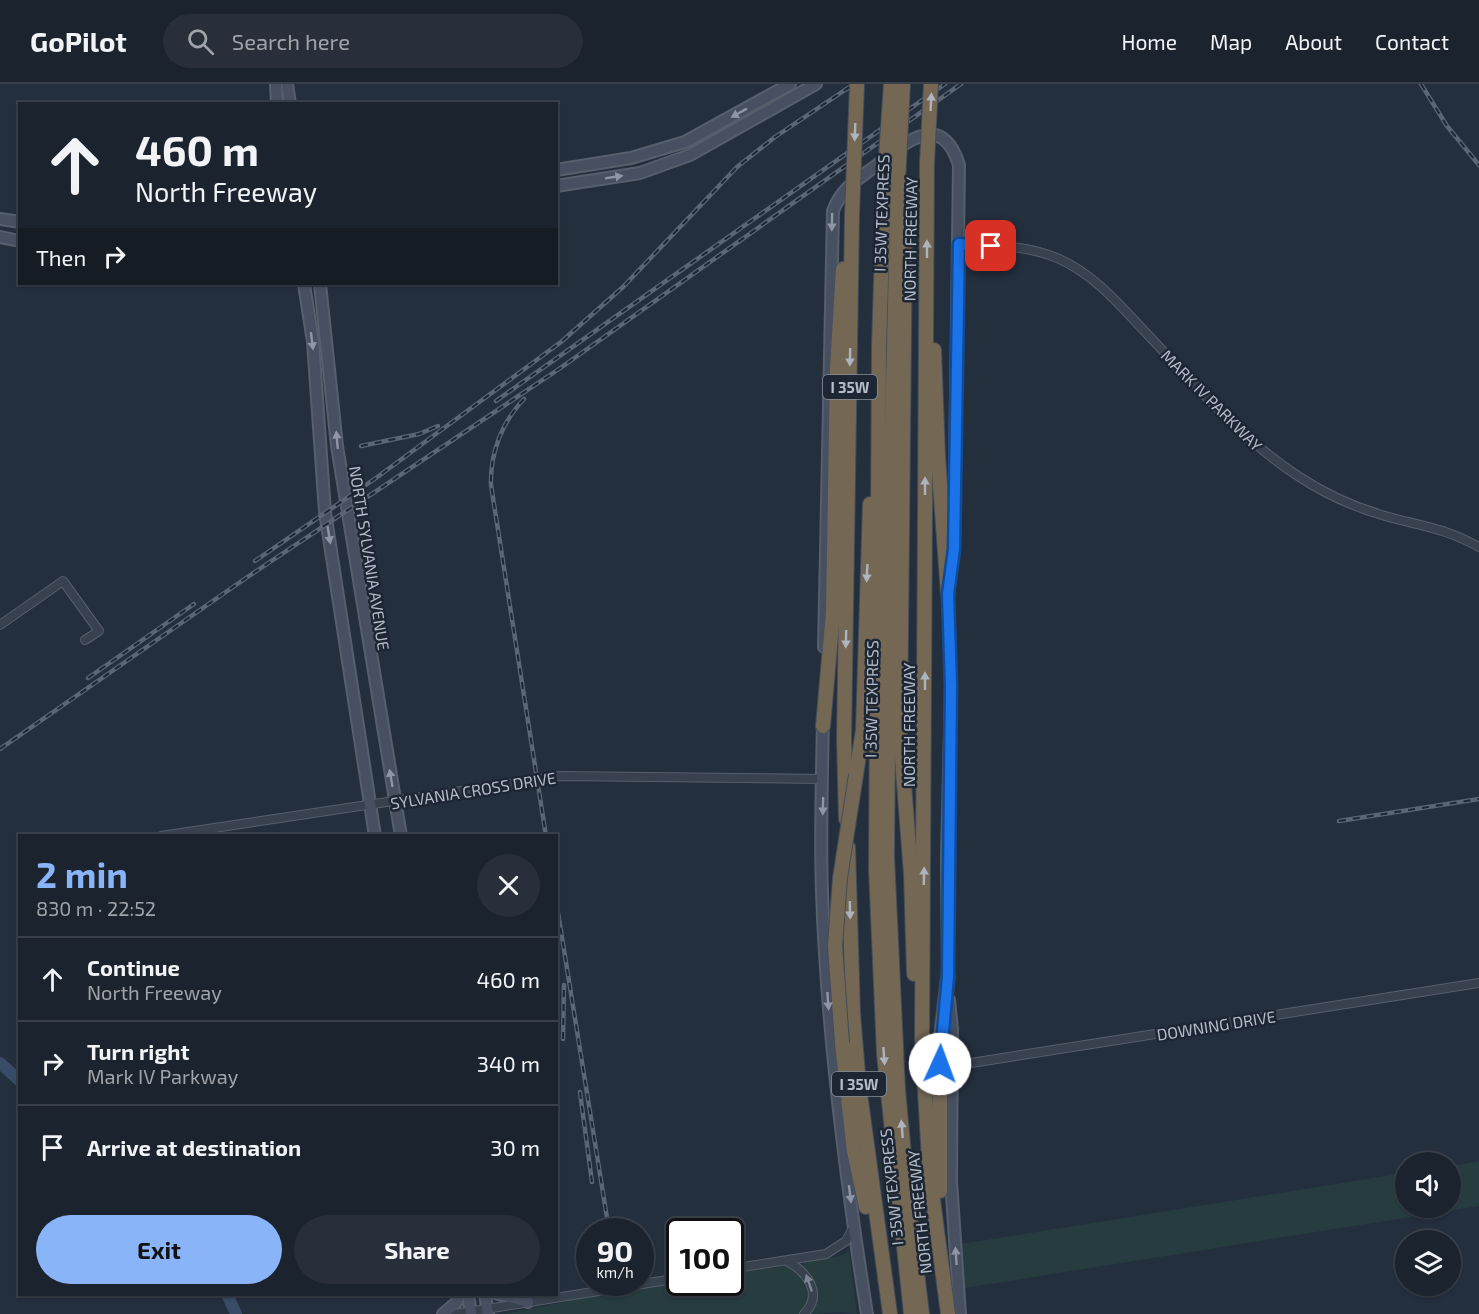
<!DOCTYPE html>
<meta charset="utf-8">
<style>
body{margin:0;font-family:"Exo 2",sans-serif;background:#282f3a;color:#f1f3f6;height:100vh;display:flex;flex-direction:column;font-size:22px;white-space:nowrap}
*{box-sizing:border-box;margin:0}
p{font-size:20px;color:#a0a4aa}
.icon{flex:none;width:33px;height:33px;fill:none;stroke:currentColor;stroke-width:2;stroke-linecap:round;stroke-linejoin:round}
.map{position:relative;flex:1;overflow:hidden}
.sheet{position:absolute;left:18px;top:750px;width:540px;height:462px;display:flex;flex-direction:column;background:#1b232e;border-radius:0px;box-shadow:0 2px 4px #0004,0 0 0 2px #39404a}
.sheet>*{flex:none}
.banner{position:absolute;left:18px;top:18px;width:540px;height:183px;border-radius:0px;box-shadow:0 2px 4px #0004,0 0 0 2px #39404a;background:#1b232e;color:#f1f3f6;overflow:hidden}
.buttons{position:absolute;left:1395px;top:1068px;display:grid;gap:12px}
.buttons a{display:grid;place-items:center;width:66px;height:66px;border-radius:50%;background:#1b232e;box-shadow:0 2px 4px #0004,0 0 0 2px #39404a;font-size:30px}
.speed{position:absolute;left:576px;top:1134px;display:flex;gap:12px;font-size:30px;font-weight:700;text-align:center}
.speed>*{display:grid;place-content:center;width:78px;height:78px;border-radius:50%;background:#1b232e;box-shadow:0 2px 4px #0004,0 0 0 2px #39404a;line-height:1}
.speed small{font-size:15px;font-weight:400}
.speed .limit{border:3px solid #111;border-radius:9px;background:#fff;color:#111}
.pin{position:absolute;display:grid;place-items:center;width:51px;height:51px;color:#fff;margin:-26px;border-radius:12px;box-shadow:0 3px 9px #0006}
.me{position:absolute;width:66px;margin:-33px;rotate:2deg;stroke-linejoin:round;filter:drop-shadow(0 0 4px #0008)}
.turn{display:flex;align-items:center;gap:21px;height:126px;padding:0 18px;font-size:27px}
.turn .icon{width:78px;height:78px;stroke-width:2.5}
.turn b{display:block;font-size:42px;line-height:51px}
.then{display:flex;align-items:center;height:57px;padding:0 18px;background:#0003;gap:12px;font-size:22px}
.round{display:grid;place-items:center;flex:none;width:63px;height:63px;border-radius:32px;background:#282f3a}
.overview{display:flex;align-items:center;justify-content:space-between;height:102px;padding:0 18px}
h1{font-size:36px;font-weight:700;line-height:45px;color:#8ab4f8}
.button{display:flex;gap:12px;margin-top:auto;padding:12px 18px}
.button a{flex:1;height:69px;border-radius:36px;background:#8ab4f8;color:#111;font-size:24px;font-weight:700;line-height:69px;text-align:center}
.button a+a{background:#282f3a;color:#f1f3f6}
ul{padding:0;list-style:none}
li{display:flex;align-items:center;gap:18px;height:84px;padding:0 18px;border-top:2px solid #39404a}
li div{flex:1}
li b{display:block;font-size:22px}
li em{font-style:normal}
header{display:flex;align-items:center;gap:36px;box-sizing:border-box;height:84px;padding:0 30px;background:#1b232e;border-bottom:2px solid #39404a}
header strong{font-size:28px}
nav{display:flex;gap:33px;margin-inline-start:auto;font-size:21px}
.search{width:420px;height:54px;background:#282f3a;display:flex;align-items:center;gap:15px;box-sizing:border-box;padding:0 21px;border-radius:33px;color:#a0a4aa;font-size:22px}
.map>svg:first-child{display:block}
</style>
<header>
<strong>GoPilot</strong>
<div class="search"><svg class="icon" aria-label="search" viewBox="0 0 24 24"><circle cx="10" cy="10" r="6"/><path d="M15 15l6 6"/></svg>Search here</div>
<nav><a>Home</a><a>Map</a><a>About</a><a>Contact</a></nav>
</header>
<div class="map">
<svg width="1479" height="1230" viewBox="0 0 1479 1230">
<rect width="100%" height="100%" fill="#242f3e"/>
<g fill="#263c3f">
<path d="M1479,1077V1122L965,1204L961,1160L1405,1089L1406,1124H1450L1451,1082Z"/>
<path d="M849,1167L857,1230L842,1228L810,1230C818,1211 819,1197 803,1182L804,1178L840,1172Z"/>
<path d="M783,1182C805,1186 820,1212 800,1230H501C559,1221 616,1204 675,1198C692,1197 713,1198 730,1198L731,1190Z"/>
</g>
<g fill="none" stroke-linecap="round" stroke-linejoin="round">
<g stroke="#394c67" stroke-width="12">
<path d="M0,979L20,997"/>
<path d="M227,1210L236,1230"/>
</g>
<g stroke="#565f6c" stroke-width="10">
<g id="street">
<path d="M959,161C992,161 1026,161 1057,174C1095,190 1122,224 1150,253C1197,303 1241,355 1298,392C1325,410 1354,423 1385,432C1421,442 1445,444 1479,463"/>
<path d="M0,541L63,497L99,547L85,556"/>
<path d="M161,752L560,692L823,695"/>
<path d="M952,982L1479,899"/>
<path d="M787,1177C807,1188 824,1210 804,1230"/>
<path d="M730,1185L826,1170L846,1157L853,1144"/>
<path d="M455,1230L680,1194"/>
</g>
</g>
<g stroke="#565f6c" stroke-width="14">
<g id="secondary">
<path d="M276,0L277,20"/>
<path d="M287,0L290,20"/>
<path d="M556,86L631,74L685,58L790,0"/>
<path d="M556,102L640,89L690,71L816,0"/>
<path d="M0,135L20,138"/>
<path d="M0,153L20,157"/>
<path d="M304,200L313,258L325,428L375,752"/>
<path d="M320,200L337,362L401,752"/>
<path d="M824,563L833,127C842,103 857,96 877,81C905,58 942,26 959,81L954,465L948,510L951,602L947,772L948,900"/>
<path d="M823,636C822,693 820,752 822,809C827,950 845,1091 867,1230"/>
<path d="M949,916L952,945L951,1097L960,1230"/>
<path d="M468,1210L471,1230"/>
<path d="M485,1210L488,1230"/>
<path d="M498,1210L528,1218"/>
<path d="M443,1230L456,1219L460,1210"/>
</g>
</g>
<g stroke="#434c59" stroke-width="16">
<g id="highway">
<path d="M927,79L922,956L930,1093L948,1230"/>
<path d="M898,98L890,424L887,773L898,1005L907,1104L922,1230"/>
<path d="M884,101L879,262L876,785L884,970L911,1230"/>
<path d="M905,150L900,648L911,790L914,890"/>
<path d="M934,266L938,372L948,510"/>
<path d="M823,642L833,529L837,285L843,185"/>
<path d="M856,691L863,646L870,420"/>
<path d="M846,735L844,656L852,131"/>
<path d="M848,763L853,929L859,1002L890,1230"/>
<path d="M842,959L854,1067L866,1123"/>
<path d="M940,1107V959L948,893"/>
</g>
</g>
<use href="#street" stroke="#38414e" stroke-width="8"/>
<use href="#secondary" stroke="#465061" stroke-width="10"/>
<use href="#highway" stroke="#746855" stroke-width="14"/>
<g stroke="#5a6575" stroke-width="4.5">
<g id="rail">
<path d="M1421,0L1447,42L1479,81"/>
<path d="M524,315C502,338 490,369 491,401L546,752"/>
<path d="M496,317L945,0"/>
<path d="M361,362L419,350L438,342"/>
<path d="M255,477L376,394L561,258L623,203L737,83L775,53L854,0"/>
<path d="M88,594L194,520"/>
<path d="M0,665L246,494L559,285L961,0"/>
<path d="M1339,737L1479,715"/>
<path d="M556,816L608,1140"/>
<path d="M563,955L564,901"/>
<path d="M580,1008L592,1098"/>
</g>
</g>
<use href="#rail" stroke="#1d2633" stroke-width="2" stroke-dasharray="7" stroke-linecap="butt"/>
<g stroke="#434c59" stroke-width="16" stroke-linecap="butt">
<g id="highway-bridge">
<path d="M927,79L931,0"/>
<path d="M898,98L903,0"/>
<path d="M884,101L891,0"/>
<path d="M852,131L857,0"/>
<path d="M842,959L835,862L840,794L856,691"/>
</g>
</g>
<use href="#highway-bridge" stroke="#746855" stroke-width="14"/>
</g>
<defs><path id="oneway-solid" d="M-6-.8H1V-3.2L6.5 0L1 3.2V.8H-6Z" transform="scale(1.5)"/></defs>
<g fill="#aeb4bd">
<use href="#oneway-solid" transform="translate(931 18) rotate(-87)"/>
<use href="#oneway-solid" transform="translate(855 48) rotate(92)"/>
<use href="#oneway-solid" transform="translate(927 165) rotate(-90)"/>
<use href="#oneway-solid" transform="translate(850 273) rotate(91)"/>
<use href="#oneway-solid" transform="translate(925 402) rotate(-90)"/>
<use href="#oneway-solid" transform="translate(867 489) rotate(93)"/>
<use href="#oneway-solid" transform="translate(846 555) rotate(91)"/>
<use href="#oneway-solid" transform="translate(925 597) rotate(-90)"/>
<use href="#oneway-solid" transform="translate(924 792) rotate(-89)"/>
<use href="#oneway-solid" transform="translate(850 826) rotate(89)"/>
<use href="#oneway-solid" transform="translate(884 972) rotate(86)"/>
<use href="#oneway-solid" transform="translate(902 1045) rotate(-95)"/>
</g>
<g fill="#8e96a5">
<use href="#oneway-solid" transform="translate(739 29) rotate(151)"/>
<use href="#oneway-solid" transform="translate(614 93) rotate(-9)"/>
<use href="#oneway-solid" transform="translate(832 138) rotate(91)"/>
<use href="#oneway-solid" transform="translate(312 257) rotate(83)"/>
<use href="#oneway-solid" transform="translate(337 356) rotate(-95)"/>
<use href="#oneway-solid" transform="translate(329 451) rotate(81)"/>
<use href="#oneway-solid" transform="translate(391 694) rotate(-100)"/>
<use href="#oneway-solid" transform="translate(823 722) rotate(91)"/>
<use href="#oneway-solid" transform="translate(828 917) rotate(86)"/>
<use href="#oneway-solid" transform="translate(850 1110) rotate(83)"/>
<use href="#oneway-solid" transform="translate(956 1172) rotate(-94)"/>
</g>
<use fill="#7c8592" href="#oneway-solid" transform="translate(809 1199) rotate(-109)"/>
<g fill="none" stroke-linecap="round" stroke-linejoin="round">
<g stroke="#114b97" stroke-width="15">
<path id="route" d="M940,980L948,893L951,602L948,510L954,465L959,160L991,162"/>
</g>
<use href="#route" stroke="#1a73e8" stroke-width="10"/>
</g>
<g text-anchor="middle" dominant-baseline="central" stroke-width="5" stroke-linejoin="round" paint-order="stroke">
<g fill="#1d2633" stroke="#878f9c" stroke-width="1.5">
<rect x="823" y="291" width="54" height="24" rx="4.5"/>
<rect x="832" y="988" width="54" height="24" rx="4.5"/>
</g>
<g font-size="15" font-weight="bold" fill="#b4bcc9">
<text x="850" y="303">I 35W</text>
<text x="859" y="1000">I 35W</text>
</g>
<g font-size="16" fill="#b4bcc9" stroke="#1d2633">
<text transform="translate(881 129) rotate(-88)">I 35W TEXPRESS</text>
<text transform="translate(910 155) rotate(-89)">NORTH FREEWAY</text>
<text transform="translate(1212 316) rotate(45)">MARK IV PARKWAY</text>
<text transform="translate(370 474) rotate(81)">NORTH SYLVANIA AVENUE</text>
<text transform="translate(871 615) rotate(-89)">I 35W TEXPRESS</text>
<text transform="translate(908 641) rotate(-90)">NORTH FREEWAY</text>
<text transform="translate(473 706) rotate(-9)">SYLVANIA CROSS DRIVE</text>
<text transform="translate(1216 941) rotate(-9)">DOWNING DRIVE</text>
<text transform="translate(891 1103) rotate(-96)">I 35W TEXPRESS</text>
<text transform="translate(919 1128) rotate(-96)">NORTH FREEWAY</text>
</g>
</g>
</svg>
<div class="buttons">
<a><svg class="icon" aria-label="sound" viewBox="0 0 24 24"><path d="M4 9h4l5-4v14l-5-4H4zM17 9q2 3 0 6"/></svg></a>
<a><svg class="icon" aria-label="layers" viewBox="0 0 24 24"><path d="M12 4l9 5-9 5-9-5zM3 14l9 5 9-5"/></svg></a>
</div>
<div class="speed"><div>90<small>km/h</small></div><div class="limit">100</div></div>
<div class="pin" style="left:991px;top:162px;background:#d93025"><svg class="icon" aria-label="arrive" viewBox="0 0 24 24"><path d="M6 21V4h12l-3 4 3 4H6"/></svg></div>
<svg class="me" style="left:940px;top:980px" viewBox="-20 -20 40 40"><circle r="19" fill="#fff"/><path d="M0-13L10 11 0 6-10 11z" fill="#1a73e8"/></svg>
<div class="banner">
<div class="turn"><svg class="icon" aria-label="ahead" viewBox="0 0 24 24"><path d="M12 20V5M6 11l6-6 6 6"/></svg><div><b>460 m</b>North Freeway</div></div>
<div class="then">Then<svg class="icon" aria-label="right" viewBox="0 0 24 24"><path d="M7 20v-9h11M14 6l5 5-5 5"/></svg></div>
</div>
<section class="sheet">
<div class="overview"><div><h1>2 min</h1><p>830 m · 22:52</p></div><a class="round"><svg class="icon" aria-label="close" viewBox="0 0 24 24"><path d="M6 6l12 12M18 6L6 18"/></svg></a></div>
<ul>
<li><svg class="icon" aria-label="ahead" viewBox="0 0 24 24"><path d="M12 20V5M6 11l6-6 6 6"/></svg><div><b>Continue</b><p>North Freeway</p></div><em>460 m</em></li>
<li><svg class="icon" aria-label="right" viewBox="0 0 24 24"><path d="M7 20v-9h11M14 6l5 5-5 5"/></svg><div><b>Turn right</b><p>Mark IV Parkway</p></div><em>340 m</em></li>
<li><svg class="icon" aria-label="arrive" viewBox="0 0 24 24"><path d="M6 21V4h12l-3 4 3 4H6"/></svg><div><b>Arrive at destination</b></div><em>30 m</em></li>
</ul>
<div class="button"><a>Exit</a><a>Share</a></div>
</section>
</div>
